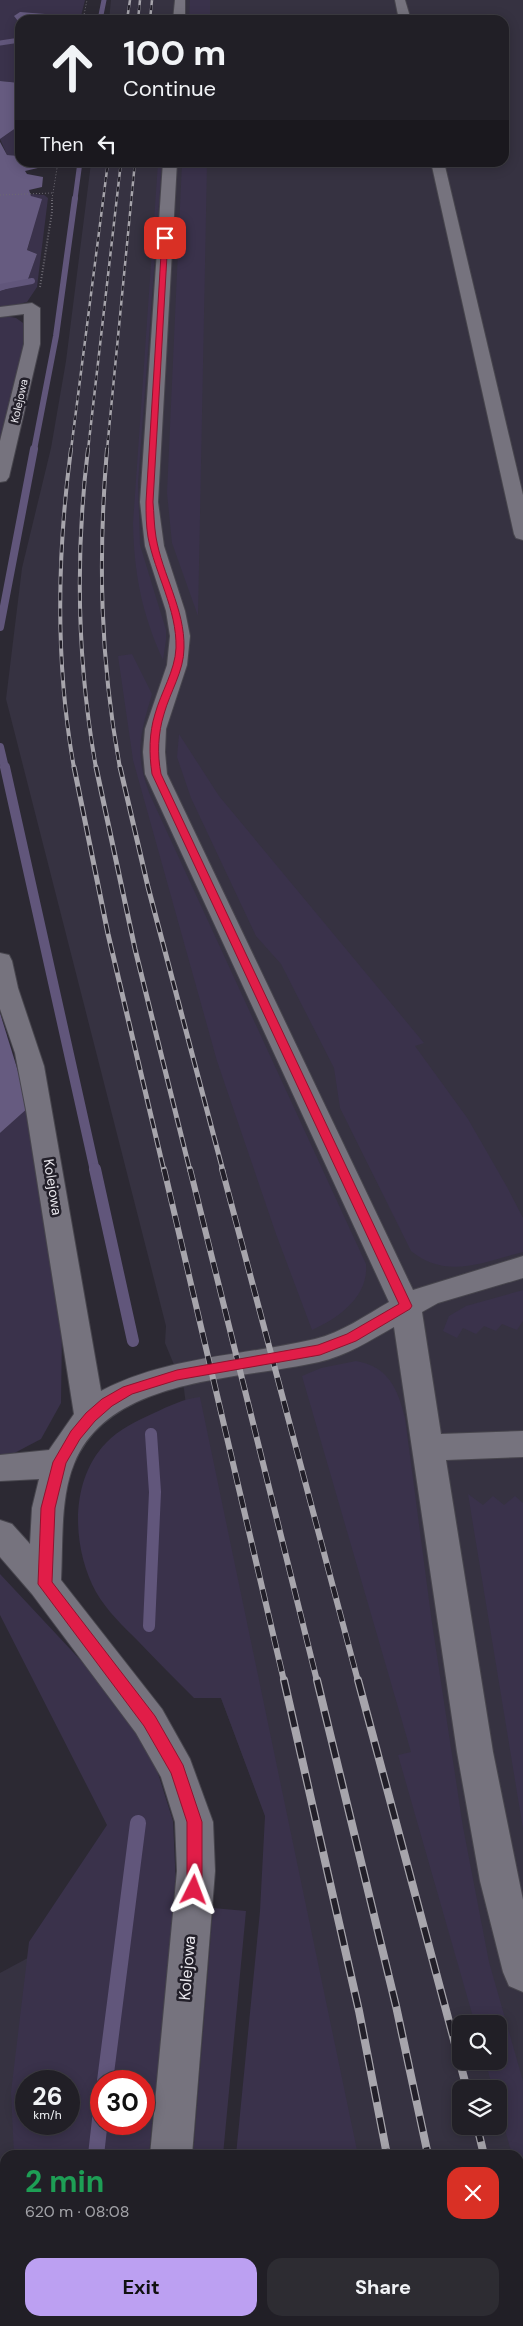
<!DOCTYPE html>
<meta charset="utf-8">
<style>
body{margin:0;font-family:"DM Sans",sans-serif;background:#2d2c32;color:#f1f3f6;height:100vh;display:flex;flex-direction:column;font-size:19px;white-space:nowrap}
*{box-sizing:border-box;margin:0}
p{font-size:16px;color:#a2a2a7}
.icon{flex:none;width:28px;height:28px;fill:none;stroke:currentColor;stroke-width:2;stroke-linecap:round;stroke-linejoin:round}
.map{position:relative;flex:1;overflow:hidden}
.side{position:absolute;left:0px;top:2150px;width:524px;height:176px;display:flex;flex-direction:column;background:#211f26;border-radius:15px 15px 0 0;box-shadow:0 2px 12px #0003,0 0 0 1px #3e3d43}
.side>*{flex:none}
.banner{position:absolute;left:15px;top:15px;width:494px;height:152px;border-radius:15px;box-shadow:0 2px 12px #0003,0 0 0 1px #3e3d43;background:#211f26;color:#f1f3f6;overflow:hidden}
.fabs{position:absolute;left:452px;top:2015px;display:grid;gap:10px}
.fabs a{display:grid;place-items:center;width:55px;height:55px;border-radius:10px;background:#211f26;box-shadow:0 2px 12px #0003,0 0 0 1px #3e3d43;font-size:25px}
.speed{position:absolute;left:15px;top:2070px;display:flex;gap:10px;font-size:25px;font-weight:700;text-align:center}
.speed>*{display:grid;place-content:center;width:65px;height:65px;border-radius:50%;background:#211f26;box-shadow:0 2px 12px #0003,0 0 0 1px #3e3d43;line-height:1}
.speed small{font-size:12px;font-weight:400}
.speed .limit{border:8px solid #d22;background:#fff;color:#111}
.pin{position:absolute;display:grid;place-items:center;width:42px;height:42px;color:#fff;margin:-21px;border-radius:10px;box-shadow:0 2px 8px #0006}
.me{position:absolute;width:55px;margin:-28px;rotate:3deg;stroke-linejoin:round;filter:drop-shadow(0 0 4px #0008)}
.turn{display:flex;align-items:center;gap:18px;height:105px;padding:0 25px;font-size:22px}
.turn .icon{width:65px;height:65px;stroke-width:2.5}
.turn b{display:block;font-size:35px;line-height:42px}
.then{display:flex;align-items:center;height:48px;padding:0 25px;background:#0003;gap:10px;font-size:19px}
.round{display:grid;place-items:center;flex:none;width:52px;height:52px;border-radius:15px;background:#2d2c32}
.headline{display:flex;align-items:center;justify-content:space-between;height:85px;padding:0 25px}
h1{font-size:30px;font-weight:700;line-height:38px;color:#1e9e55}
.action{display:flex;gap:10px;margin-top:auto;padding:10px 25px}
.action a{flex:1;height:58px;border-radius:15px;background:#bca0f2;color:#111;font-size:20px;font-weight:700;line-height:58px;text-align:center}
.action a+a{background:#2d2c32;color:#f1f3f6}
.map>svg:first-child{display:block}
</style>
<div class="map">
<svg width="523" height="2326" viewBox="0 0 523 2326">
<rect width="100%" height="100%" fill="#2c2933"/>
<g fill="#363241" fill-rule="evenodd">
<path d="M111,0H523V2326H321L320,2321H519V2155H302L265,1815L221,1698L184,1389L165,1343L166,1326L6,699L22,568L51,448L66,361L91,163L504,162V20H109ZM461,2024H499V2061H461ZM461,2089H499V2126H461Z"/>
<path d="M50,1946L26,2081L20,2155H5V2252L0,2285V1973Z"/>
</g>
<g fill="#3a324b" fill-rule="evenodd">
<path d="M0,0H85L80,20H20V83L0,81Z"/>
<path d="M190,0H210V20H189Z"/>
<path d="M20,125V156L7,155L0,139Z"/>
<path d="M158,163H162L138,483L140,545L166,630V640L163,660C142,614 134,574 133,523Z"/>
<path d="M182,163H207L198,616L172,543L167,493Z"/>
<path d="M31,194L44,195L48,198L37,287L27,302L0,309V291L27,282L37,254L27,250L30,241Z"/>
<path d="M0,315L16,318L26,325L27,337L0,457Z"/>
<path d="M132,654L152,694C140,735 134,753 150,795L366,1264C369,1296 339,1318 312,1330L276,1234L217,1061L133,760L118,656Z"/>
<path d="M179,734L219,796L424,1043L415,1046L468,1119L507,1187L523,1218V1252C483,1262 447,1280 411,1251L340,1108L334,1068L281,964L256,936L191,798L177,757Z"/>
<path d="M29,1107L57,1307L62,1329L61,1403L41,1439L5,1458H0V1133Z"/>
<path d="M523,1290V1321L517,1330L502,1324L496,1331L484,1326L476,1334L463,1328L457,1338L443,1331L449,1316L466,1306Z"/>
<path d="M356,1361C388,1366 398,1389 405,1418L432,1623L463,1827L489,1962L523,2081V2193L519,2178V2155H512L499,2108V2089H493L485,2061H499V2024H475L398,1755L411,1752L302,1376L321,1368Z"/>
<path d="M200,1397L358,2155H236L260,1911L265,1816L221,1698H194C175,1679 156,1660 138,1641C123,1626 107,1611 96,1592C72,1548 69,1481 106,1443C119,1429 137,1421 154,1413C169,1406 183,1399 200,1397Z"/>
<path d="M468,1494L483,1505L493,1496L504,1505L515,1496L523,1503V1829Z"/>
<path d="M0,1574L86,1666L106,1683L156,1767L173,1821L176,1886L149,2155H14L11,2092L29,1942L107,1825L0,1615ZM26,2081H69V2124H26ZM101,2081H144V2124H101Z"/>
<path d="M213,1908L246,1911L223,2155H193Z"/>
<path d="M5,2252V2321H133V2326H0V2285Z"/>
<path d="M221,2321H385L386,2326H220Z"/>
</g>
<g fill="#665b80">
<path d="M20,12L45,14L47,18L43,20L18,21L14,16Z"/>
<path d="M0,81L20,83V125L0,139Z"/>
<path d="M0,142L7,155L20,156V162L46,163L42,167L25,171L27,174L43,177L42,187L29,190L31,196L42,199L27,250L37,254L27,282L0,291Z"/>
<path d="M0,1013L29,1107L0,1133Z"/>
</g>
<g fill="none" stroke-linecap="round" stroke-linejoin="round">
<g stroke="#61567b" stroke-width="5">
<path d="M100,20L104,0"/>
<path d="M0,43L20,40"/>
<path d="M75,199L80,162"/>
</g>
<g stroke="#61567b" stroke-width="6">
<path d="M0,287L32,281"/>
<path d="M34,450L56,336L75,198"/>
</g>
<g stroke="#61567b" stroke-width="8">
<path d="M0,627L34,449"/>
<path d="M0,747L5,768"/>
</g>
<path stroke="#61567b" stroke-width="10" d="M5,767L95,1171"/>
<g stroke="#61567b" stroke-width="12">
<path d="M95,1169L133,1341"/>
<path d="M149,1626L155,1492L151,1434"/>
</g>
<g stroke="#61567b" stroke-width="16">
<path d="M105,2081L138,1823"/>
<path d="M96,2155L101,2111"/>
<path d="M73,2326L74,2321"/>
</g>
<g stroke="#47454d" stroke-width="2">
<g id="minor">
<path d="M175,0H185V20H173Z"/>
<path d="M395,0H405L411,20H399Z"/>
<path d="M163,162H177L158,502L164,546L185,611L190,636L187,665L166,729L165,752L167,774L413,1290L523,1256V1278L438,1303L422,1312L441,1434L523,1431V1457L446,1460L493,1752L523,1900V1992L509,1986L503,1972L480,1881L457,1752L394,1327C371,1340 346,1356 319,1362C241,1380 109,1376 74,1464C60,1498 63,1543 61,1580L162,1709L190,1759L213,1822L215,1871L192,2155H150L177,1871L175,1822L161,1777L136,1733L32,1594L0,1557V1520L12,1524L30,1544L32,1508L39,1479L0,1481V1455L49,1450L74,1414L26,1110L15,1053L0,1009V953L9,955L12,961L18,988L44,1066L101,1391C168,1356 243,1356 315,1339C341,1333 366,1315 389,1302L145,774L143,752L145,729L167,665L170,636L166,611L145,546L140,502Z"/>
<path d="M431,162H444L523,495V540L516,538L514,534Z"/>
<path d="M32,303L40,308V344L9,477L6,481L0,482V441L24,344V314L0,317V307Z"/>
<path d="M134,2321H178L177,2326H133Z"/>
</g>
</g>
<g stroke="#6c6972" stroke-width="1" stroke-dasharray="1 2" stroke-linecap="butt">
<path d="M83,20L87,0"/>
<path d="M0,195L52,193"/>
<path d="M52,199L58,162"/>
</g>
<path stroke="#6c6972" stroke-width="2" stroke-dasharray="1 2" stroke-linecap="butt" d="M40,287L52,212V198"/>
<use href="#minor" fill="#76737e" fill-rule="evenodd"/>
<g stroke="#a7a5ac" stroke-width="2.5">
<g id="rail-far4">
<path d="M127,20L130,0"/>
<path d="M138,20L140,0"/>
<path d="M150,20L152,0"/>
<path d="M71,450L108,162"/>
<path d="M88,450L121,162"/>
<path d="M107,450L135,162"/>
</g>
</g>
<g stroke="#a7a5ac" stroke-width="4">
<g id="rail-far3">
<path d="M71,449C57,555 55,662 74,768"/>
<path d="M88,449C75,556 77,661 96,768"/>
<path d="M107,449C98,558 100,660 120,768"/>
</g>
</g>
<g stroke="#a7a5ac" stroke-width="5">
<g id="rail-far2">
<path d="M74,767L108,934L164,1171"/>
<path d="M96,767L135,949L190,1171"/>
<path d="M120,767L148,887L223,1171"/>
</g>
</g>
<g stroke="#a7a5ac" stroke-width="6">
<g id="rail-far1">
<path d="M164,1169L284,1681"/>
<path d="M190,1169L317,1681"/>
<path d="M222,1169L358,1681"/>
</g>
</g>
<g stroke="#a7a5ac" stroke-width="8">
<g id="rail">
<path d="M284,1680L359,2011L387,2155"/>
<path d="M317,1680L396,2006L428,2155"/>
<path d="M358,1680L467,2089"/>
<path d="M477,2126L484,2155"/>
<path d="M519,2289L523,2307"/>
<path d="M417,2321L418,2326"/>
<path d="M461,2321L462,2326"/>
</g>
</g>
<use href="#rail-far4" stroke="#221f29" stroke-width="2" stroke-dasharray="5" stroke-linecap="butt"/>
<use href="#rail-far3" stroke="#221f29" stroke-width="2.5" stroke-dasharray="8" stroke-linecap="butt"/>
<use href="#rail-far2" stroke="#221f29" stroke-width="3" stroke-dasharray="10" stroke-linecap="butt"/>
<use href="#rail-far1" stroke="#221f29" stroke-width="4.5" stroke-dasharray="12" stroke-linecap="butt"/>
<use href="#rail" stroke="#221f29" stroke-width="5.5" stroke-dasharray="16" stroke-linecap="butt"/>
</g>
<path fill="#e11d48" stroke="#92132f" d="M165,236L168,238L153,502C154,513 154,525 156,537C162,574 185,609 184,648C184,671 170,692 164,714C158,733 157,754 161,774L412,1306L410,1309L356,1341L320,1355L177,1380L132,1394L112,1406L95,1421L80,1439L66,1463L55,1508L52,1582L155,1716L183,1765L202,1822V1890L200,1896L194,1898L189,1896L187,1890V1822L171,1773L144,1726L38,1584L41,1508L53,1462L71,1431L86,1413L102,1399L123,1387L177,1370L318,1345L347,1334L399,1304L152,774C149,754 149,733 155,714C161,692 175,671 176,648C177,609 155,574 148,537C146,525 146,513 146,502L162,238Z"/>
<g text-anchor="middle" dominant-baseline="central" stroke-width="5" stroke-linejoin="round" paint-order="stroke">
<g font-size="11" fill="#eae8ee" stroke="#221f29">
<text transform="translate(19 401) rotate(-77)">Kolejowa</text>
</g>
<g font-size="14" fill="#eae8ee" stroke="#221f29">
<text transform="translate(53 1187) rotate(81)">Kolejowa</text>
</g>
<g font-size="16" fill="#eae8ee" stroke="#221f29">
<text transform="translate(187 1968) rotate(-85)">Kolejowa</text>
</g>
</g>
</svg>
<div class="fabs">
<a><svg class="icon" aria-label="search" viewBox="0 0 24 24"><circle cx="10" cy="10" r="6"/><path d="M15 15l6 6"/></svg></a>
<a><svg class="icon" aria-label="layers" viewBox="0 0 24 24"><path d="M12 4l9 5-9 5-9-5zM3 14l9 5 9-5"/></svg></a>
</div>
<div class="speed"><div>26<small>km/h</small></div><div class="limit">30</div></div>
<div class="pin" style="left:165px;top:238px;background:#d93025"><svg class="icon" aria-label="arrive" viewBox="0 0 24 24"><path d="M6 21V4h12l-3 4 3 4H6"/></svg></div>
<svg class="me" style="left:194px;top:1890px" viewBox="-20 -20 40 40"><path d="M0-17L14 15 0 8-14 15z" fill="#e11d48" stroke="#fff" stroke-width="4"/></svg>
<div class="banner">
<div class="turn"><svg class="icon" aria-label="ahead" viewBox="0 0 24 24"><path d="M12 20V5M6 11l6-6 6 6"/></svg><div><b>100 m</b>Continue</div></div>
<div class="then">Then<svg class="icon" aria-label="left" viewBox="0 0 24 24"><path d="M17 20v-9H6M10 6l-5 5 5 5"/></svg></div>
</div>
<section class="side">
<div class="headline"><div><h1>2 min</h1><p>620 m · 08:08</p></div><a class="round" style="background:#d93025;color:#fff"><svg class="icon" aria-label="close" viewBox="0 0 24 24"><path d="M6 6l12 12M18 6L6 18"/></svg></a></div>
<div class="action"><a>Exit</a><a>Share</a></div>
</section>
</div>
